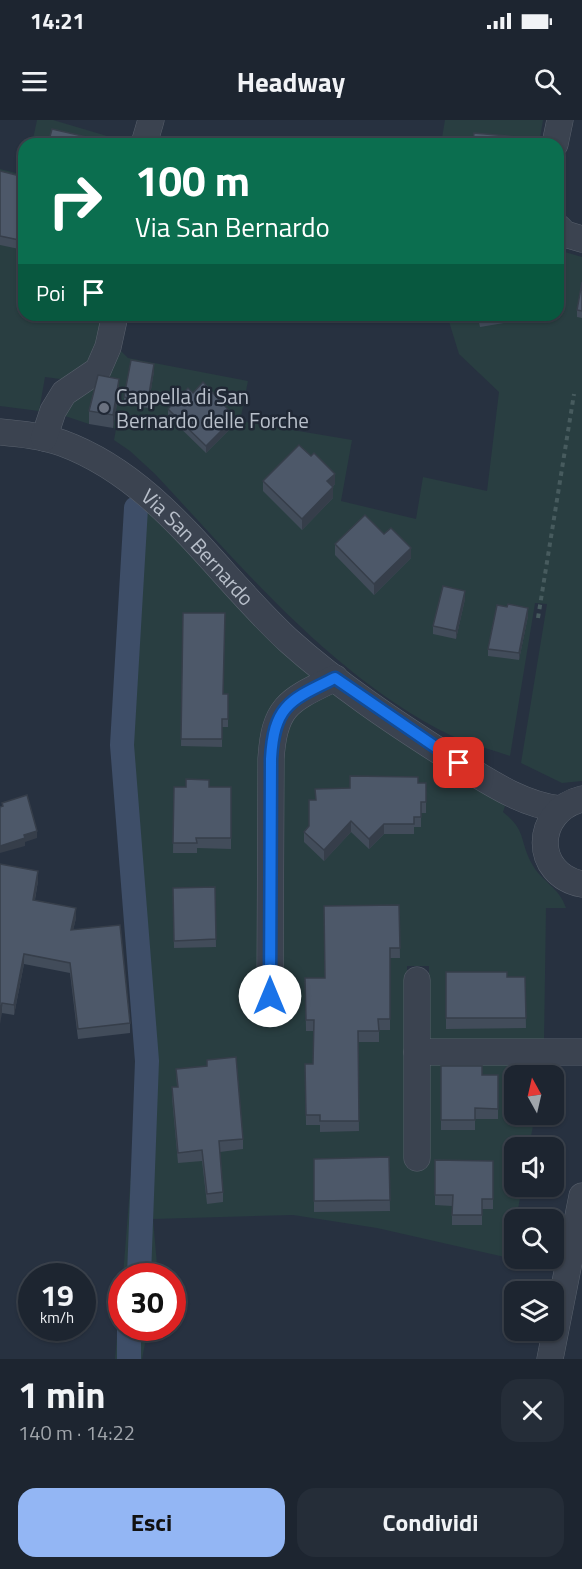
<!DOCTYPE html>
<html lang="it">
<meta charset="utf-8">
<style>
body{margin:0;font-family:"Titillium Web",sans-serif;background:#252d38;color:#f1f3f6;height:100vh;display:flex;flex-direction:column;font-size:22px;white-space:nowrap}
*{box-sizing:border-box;margin:0}
p{font-size:20px;color:#a0a5ab}
.icon{flex:none;width:33px;height:33px;fill:none;stroke:currentColor;stroke-width:2;stroke-linecap:round;stroke-linejoin:round}
.map{position:relative;height:1239px;overflow:hidden}
.panel{display:flex;flex-direction:column;background:#1d2530;flex:1}
.panel>*{flex:none}
.top-card{position:absolute;left:18px;top:18px;width:546px;height:183px;border-radius:18px;box-shadow:0 2px 4px #0004,0 0 0 2px #3b424c;background:#0b6e4f;color:#fff;overflow:hidden}
.needle{width:39px;rotate:352deg}
.fabs{position:absolute;left:504px;top:945px;display:grid;gap:12px}
.fabs a{display:grid;place-items:center;width:60px;height:60px;border-radius:12px;background:#1d2530;box-shadow:0 2px 4px #0004,0 0 0 2px #3b424c;font-size:30px}
.speed{position:absolute;left:18px;top:1143px;display:flex;gap:12px;font-size:30px;font-weight:700;text-align:center}
.speed>*{display:grid;place-content:center;width:78px;height:78px;border-radius:50%;background:#1d2530;box-shadow:0 2px 4px #0004,0 0 0 2px #3b424c;line-height:1}
.speed small{font-size:15px;font-weight:400}
.speed .limit{border:9px solid #d22;background:#fff;color:#111}
.pin{position:absolute;display:grid;place-items:center;width:51px;height:51px;color:#fff;margin:-26px;border-radius:12px;box-shadow:0 3px 9px #0006}
.me{position:absolute;width:66px;margin:-33px;rotate:0deg;stroke-linejoin:round;filter:drop-shadow(0 0 4px #0008)}
.turn{display:flex;align-items:center;gap:21px;height:126px;padding:0 18px;font-size:27px}
.turn .icon{width:78px;height:78px;stroke-width:2.5}
.turn b{display:block;font-size:42px;line-height:51px}
.then{display:flex;align-items:center;height:57px;padding:0 18px;background:#0003;gap:12px;font-size:22px}
.round{display:grid;place-items:center;flex:none;width:63px;height:63px;border-radius:18px;background:#252d38}
.overview{display:flex;align-items:center;justify-content:space-between;height:102px;padding:0 18px}
h1{font-size:36px;font-weight:700;line-height:45px}
.action{display:flex;gap:12px;margin-top:auto;padding:12px 18px}
.action a{flex:1;height:69px;border-radius:18px;background:#93b6f4;color:#111;font-size:24px;font-weight:700;line-height:69px;text-align:center}
.action a+a{background:#252d38;color:#f1f3f6}
.status{display:flex;justify-content:space-between;align-items:center;height:42px;padding:0 30px;background:#1d2530;direction:ltr}
.status svg{height:16px;fill:currentColor}
header{display:flex;justify-content:space-between;align-items:center;height:78px;padding:0 18px;background:#1d2530;font-size:27px;font-weight:700}
.map>svg:first-child{display:block}
</style>
<div class="status"><b>14:21</b><svg viewBox="0 0 49 12"><path d="M0 12V9h3v3zM5 12V6h3v6zM10 12V3h3v9zM15 12V0h3v12zM26 1h20v11H26zM47 4h2v5h-2z"/></svg></div>
<header><svg class="icon" aria-label="menu" viewBox="0 0 24 24"><path d="M4 6h16M4 12h16M4 18h16"/></svg>Headway<svg class="icon" aria-label="search" viewBox="0 0 24 24"><circle cx="10" cy="10" r="6"/><path d="M15 15l6 6"/></svg></header>
<div class="map">
<svg width="582" height="1239" viewBox="0 0 582 1239">
<rect width="100%" height="100%" fill="#273140"/>
<g fill="#293e41">
<path d="M37,0H53L134,24H32Z"/>
<path d="M445,0H543L539,24H441Z"/>
<path d="M0,49L24,55V195H106L95,238L68,260L45,257L39,291L0,286Z"/>
<path d="M558,130L582,137V661L562,663L521,643L547,484L535,483L510,636C490,629 469,624 450,615C333,557 242,447 155,354L130,331L114,320L116,309L113,308L119,272L89,304L65,296C74,270 108,263 121,231L128,238L248,261L240,301L352,320L341,381L416,399L423,357L487,371L499,272L459,234L447,195H558Z"/>
<path d="M130,373L315,559L281,578L262,840L250,857L251,876H278L279,645L286,602L329,570L505,686L503,692C527,711 519,720 532,744C541,761 560,768 566,788H546L544,921H429V846H407L408,1044L429,943L544,944L542,955L514,956V994L535,995L529,1027L514,1028V1066L522,1067L509,1138L377,1108L293,1095L153,1099L158,1156H123L140,940L115,619Z"/>
<path d="M121,1171L122,1208H148L142,1239H115Z"/>
</g>
<g fill="none" stroke-linecap="round" stroke-linejoin="round">
<g stroke="#3e4e68" stroke-width="24">
<path d="M136,388L122,625L147,941L139,1156"/>
<path d="M129,1208V1239"/>
</g>
<g stroke="#59616d" stroke-width="27">
<g id="minor">
<path d="M144,24L151,0"/>
<path d="M555,24L560,0"/>
<path d="M558,107L565,114L582,119"/>
<path id="s1" d="M0,312C21,314 42,316 62,323C160,359 215,453 289,521C338,565 395,603 450,638C485,659 519,684 560,689"/>
<path d="M44,318L53,291L64,273L98,250L108,227L115,195"/>
<path d="M582,679C533,691 533,755 582,764"/>
<path d="M270,876L271,639C274,585 290,580 335,558"/>
<path d="M417,932H582"/>
<path d="M417,1038V860"/>
<path d="M550,1239L582,1076"/>
</g>
</g>
<path stroke="#475b5e" stroke-width="4" stroke-dasharray="4.5 4.5" stroke-linecap="butt" d="M538,498L574,274"/>
<use href="#minor" stroke="#3b4350" stroke-width="26"/>
</g>
<g fill="#424c5a">
<path d="M0,51L24,57V130L0,125Z"/>
<path d="M582,162V198L577,197V190Z"/>
<path d="M473,195H521V200L480,207L478,198L474,199Z"/>
<path d="M154,251L148,288L124,284V277Z"/>
<path d="M119,272L113,308L89,304V291Z"/>
<path d="M168,289L235,304L206,333L168,296Z"/>
<path d="M263,361L335,364L332,367L333,378L302,410L263,371Z"/>
<path d="M384,414L411,438L374,475L335,435V424Z"/>
<path d="M465,479L456,519L433,514V506Z"/>
<path d="M507,487L528,496L519,540L488,536V529Z"/>
<path d="M183,493L223,574H228V607H222V627L181,626Z"/>
<path d="M426,663V693H421V707H414V714H384L369,729L351,712L324,741L304,722V712L309,707L315,680L350,668Z"/>
<path d="M174,667H231V729L197,728V733H173Z"/>
<path d="M0,744L38,761L35,780L76,798L73,810L130,903V913L78,919L70,853L24,844L14,895L2,893Z"/>
<path d="M215,767L216,827L174,828L173,768Z"/>
<path d="M399,785L400,838H390V910H379V922H358L359,1011L320,1012V1005H306L305,944H313L314,911H306L305,858H325Z"/>
<path d="M446,852L507,857H525L526,908L446,909Z"/>
<path d="M441,946L482,955H498V999H475V1010H441Z"/>
<path d="M176,949L243,1019V1029L220,1032L223,1072V1082L207,1084L202,1041L178,1043L172,978V967H177Z"/>
<path d="M389,1037L390,1091L314,1092V1039Z"/>
<path d="M435,1040L493,1041V1089H482V1105H452V1086L435,1085Z"/>
</g>
<g fill="#363e4a">
<path d="M474,195H478V198L474,199Z"/>
<path d="M154,244V251L148,288V280Z"/>
<path d="M119,259V272L113,308V295Z"/>
<path d="M235,297V304L206,333V326Z"/>
<path d="M335,354V364L327,372V361Z"/>
<path d="M333,367V378L302,410V399Z"/>
<path d="M411,428V438L374,475V464Z"/>
<path d="M465,471V479L456,519V511Z"/>
<path d="M528,488V496L519,540V533Z"/>
<path d="M351,701V712L324,741V730Z"/>
<path d="M384,704V714L369,729V719Z"/>
<path d="M37,711V718L25,722V726L0,733V726L24,715Z"/>
<path d="M38,751V761L33,790V780Z"/>
<path d="M76,788V798L71,820V810Z"/>
<path d="M24,834V844L14,895V885Z"/>
<path d="M2,883V893L0,904V894Z"/>
</g>
<g fill="#4d5869" stroke="#363e4a" stroke-width="1.5">
<path d="M52,9L104,21L103,24H48Z"/>
<path d="M474,13L517,17L516,24H468L469,21H473Z"/>
<path d="M0,51L24,57V121L0,116Z"/>
<path d="M582,162V191L577,190Z"/>
<path d="M131,240L154,244L148,280L124,277Z"/>
<path d="M98,255L119,259L113,295L89,291Z"/>
<path d="M203,262L235,297L206,326L168,289L188,268L193,273Z"/>
<path d="M299,325L311,336L314,333L335,354L327,361L333,367L302,399L263,361Z"/>
<path d="M365,395L384,414L391,408L411,428L374,464L335,424Z"/>
<path d="M443,466L465,471L456,511L433,506Z"/>
<path d="M508,484L528,488L519,533L488,529L497,485L507,487Z"/>
<path d="M183,493H225L223,574H228V599H222V619H181Z"/>
<path d="M350,656L418,657V663H426V682H421V697H414V704H384L369,719L351,701L324,730L304,712L309,706V680H316L315,669L350,668Z"/>
<path d="M186,659L209,660V667H231V718H196L197,723H173L174,667H186Z"/>
<path d="M27,675L37,711L24,715L25,718L0,726V687L3,686L2,683Z"/>
<path d="M0,744L38,751L33,780L76,788L71,810L120,805L130,903L78,909L70,843L24,834L14,885L2,883L0,894Z"/>
<path d="M215,767L216,819L174,821L173,768Z"/>
<path d="M399,785L400,828H390V899H378L379,911H358L359,1001H320V995H306L305,944H313L314,900H306L305,858H325L324,786Z"/>
<path d="M446,852H507V857H525L526,898H446Z"/>
<path d="M236,937L243,1019L219,1021L223,1072L207,1074L202,1030L178,1033L172,967H178L176,949L207,946V940Z"/>
<path d="M441,946H482V955H498V989L475,988V1000H441Z"/>
<path d="M389,1037L390,1080L314,1081V1039Z"/>
<path d="M435,1040L493,1041V1079H482V1095H452L453,1075H435Z"/>
</g>
<g fill="none" stroke-linecap="round" stroke-linejoin="round">
<g stroke="#114b97" stroke-width="15">
<path id="route" d="M270,876L271,639C274,585 290,580 335,558L459,643"/>
</g>
<use href="#route" stroke="#1a73e8" stroke-width="10"/>
</g>
<circle fill="#6b7280" stroke="#202835" stroke-width="2" cx="104" cy="288" r="6"/>
<g text-anchor="middle" dominant-baseline="central" stroke-width="5" stroke-linejoin="round" paint-order="stroke">
<g font-size="21" fill="#b8bfca" stroke="#202835" text-anchor="start">
<text x="116" y="276">Cappella di San<tspan x="116" dy="24">Bernardo delle Forche</tspan></text>
</g>
<g font-size="21" fill="#b8bfca" stroke="#202835">
<text stroke="none"><textPath href="#s1" startOffset="236">Via San Bernardo</textPath></text>
</g>
</g>
</svg>
<div class="fabs">
<a><svg class="needle" viewBox="-14 -14 28 28"><path d="M0-13l5 13h-10z" fill="#e53935"/><path d="M0 13l5-13h-10z" fill="#a0a5ab"/></svg></a>
<a><svg class="icon" aria-label="sound" viewBox="0 0 24 24"><path d="M4 9h4l5-4v14l-5-4H4zM17 9q2 3 0 6"/></svg></a>
<a><svg class="icon" aria-label="search" viewBox="0 0 24 24"><circle cx="10" cy="10" r="6"/><path d="M15 15l6 6"/></svg></a>
<a><svg class="icon" aria-label="layers" viewBox="0 0 24 24"><path d="M12 4l9 5-9 5-9-5zM3 14l9 5 9-5"/></svg></a>
</div>
<div class="speed"><div>19<small>km/h</small></div><div class="limit">30</div></div>
<div class="pin" style="left:459px;top:643px;background:#d93025"><svg class="icon" aria-label="arrive" viewBox="0 0 24 24"><path d="M6 21V4h12l-3 4 3 4H6"/></svg></div>
<svg class="me" style="left:270px;top:876px" viewBox="-20 -20 40 40"><circle r="19" fill="#fff"/><path d="M0-13L10 11 0 6-10 11z" fill="#1a73e8"/></svg>
<div class="top-card">
<div class="turn"><svg class="icon" aria-label="right" viewBox="0 0 24 24"><path d="M7 20v-9h11M14 6l5 5-5 5"/></svg><div><b>100 m</b>Via San Bernardo</div></div>
<div class="then">Poi<svg class="icon" aria-label="arrive" viewBox="0 0 24 24"><path d="M6 21V4h12l-3 4 3 4H6"/></svg></div>
</div>
</div>
<section class="panel">
<div class="overview"><div><h1>1 min</h1><p>140 m · 14:22</p></div><a class="round"><svg class="icon" aria-label="close" viewBox="0 0 24 24"><path d="M6 6l12 12M18 6L6 18"/></svg></a></div>
<div class="action"><a>Esci</a><a>Condividi</a></div>
</section>
